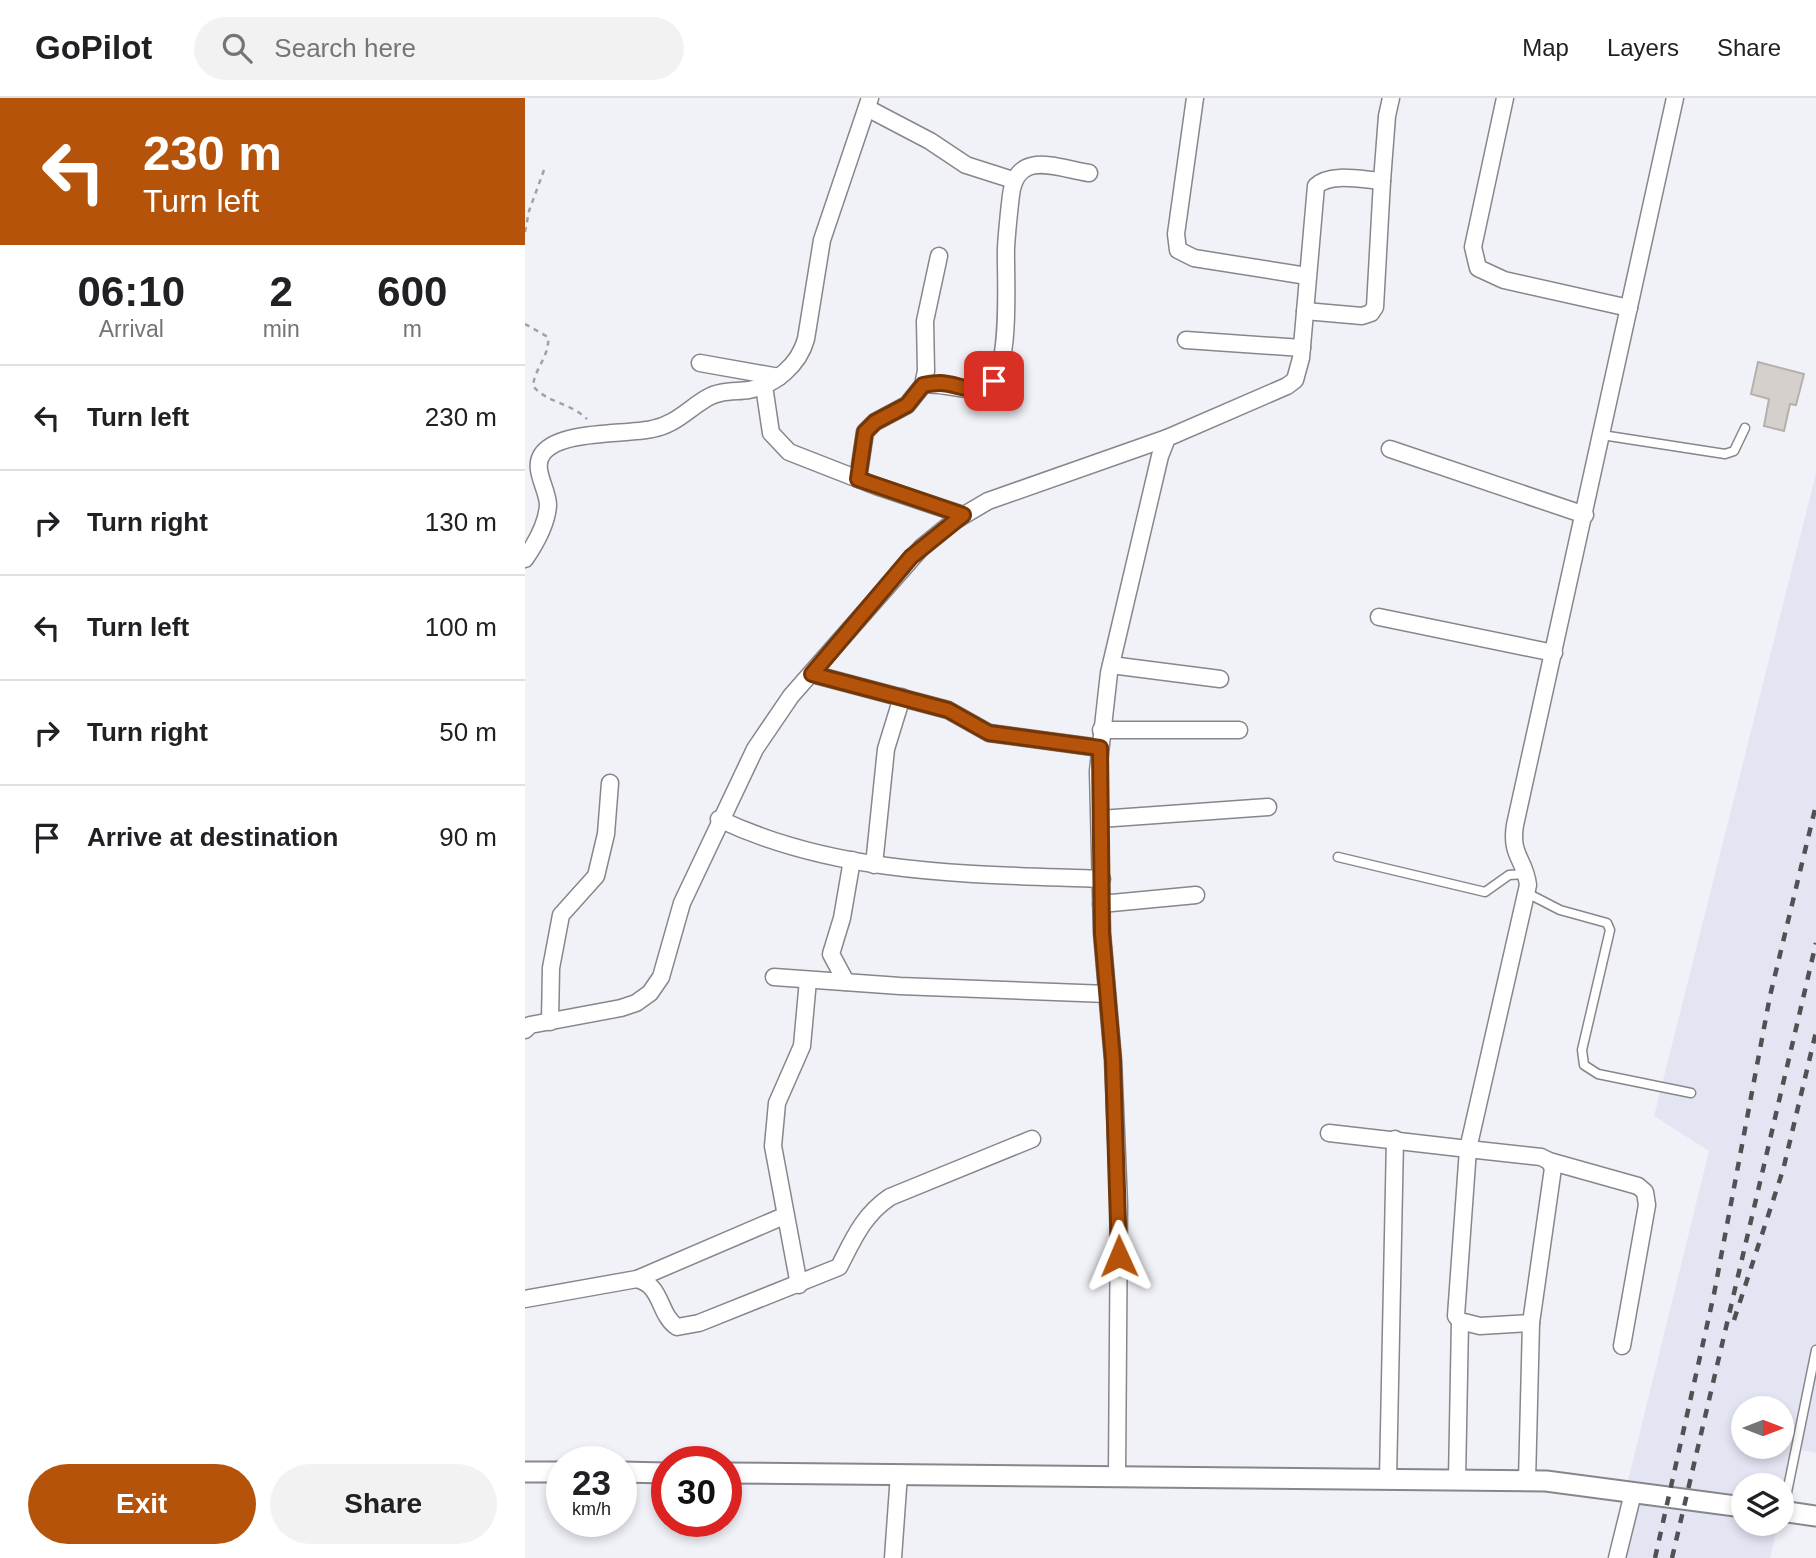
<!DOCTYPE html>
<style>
body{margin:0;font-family:Arial,sans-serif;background:#f2f2f2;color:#202124;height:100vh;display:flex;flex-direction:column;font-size:26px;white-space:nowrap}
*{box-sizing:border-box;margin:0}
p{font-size:23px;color:#757577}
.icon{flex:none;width:38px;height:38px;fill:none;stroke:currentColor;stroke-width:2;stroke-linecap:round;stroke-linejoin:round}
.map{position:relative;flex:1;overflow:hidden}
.drawer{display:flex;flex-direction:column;background:#fff;width:525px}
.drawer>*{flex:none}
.hud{background:#b45309;color:#fff;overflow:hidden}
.needle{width:46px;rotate:90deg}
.controls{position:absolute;left:1206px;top:1298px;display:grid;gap:14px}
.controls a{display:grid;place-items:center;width:63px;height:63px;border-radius:50%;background:#fff;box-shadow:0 4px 10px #0003;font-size:35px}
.speed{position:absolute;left:21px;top:1348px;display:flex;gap:14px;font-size:35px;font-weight:700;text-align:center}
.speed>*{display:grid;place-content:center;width:91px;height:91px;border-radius:50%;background:#fff;box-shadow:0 4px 10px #0003;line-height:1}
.speed small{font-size:18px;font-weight:400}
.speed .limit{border:10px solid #d22;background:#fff;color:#111}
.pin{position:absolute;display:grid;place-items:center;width:60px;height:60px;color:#fff;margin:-30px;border-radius:14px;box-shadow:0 4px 10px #0006}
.me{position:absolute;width:77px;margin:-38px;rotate:359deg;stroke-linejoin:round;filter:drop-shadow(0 0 5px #0008)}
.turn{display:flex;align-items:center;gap:24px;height:147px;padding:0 28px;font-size:32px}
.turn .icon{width:91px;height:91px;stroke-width:2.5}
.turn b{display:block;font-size:49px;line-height:60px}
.eta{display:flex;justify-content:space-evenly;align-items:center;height:119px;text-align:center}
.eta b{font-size:42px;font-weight:600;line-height:49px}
.cta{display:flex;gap:14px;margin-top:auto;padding:14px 28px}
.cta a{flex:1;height:80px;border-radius:42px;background:#b45309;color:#fff;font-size:28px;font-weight:600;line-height:80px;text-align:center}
.cta a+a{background:#f2f2f2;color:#202124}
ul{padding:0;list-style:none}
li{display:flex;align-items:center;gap:21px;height:105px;padding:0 28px;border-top:2px solid #e0e0e0}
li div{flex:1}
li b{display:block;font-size:26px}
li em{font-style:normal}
header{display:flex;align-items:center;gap:42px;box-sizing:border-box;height:98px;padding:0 35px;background:#fff;border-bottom:2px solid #e0e0e0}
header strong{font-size:33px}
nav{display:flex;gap:38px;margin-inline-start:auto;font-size:24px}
.search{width:490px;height:63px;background:#f2f2f2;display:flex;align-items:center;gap:18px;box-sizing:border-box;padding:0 24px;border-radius:38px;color:#757577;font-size:26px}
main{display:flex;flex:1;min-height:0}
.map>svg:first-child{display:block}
</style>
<header>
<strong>GoPilot</strong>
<div class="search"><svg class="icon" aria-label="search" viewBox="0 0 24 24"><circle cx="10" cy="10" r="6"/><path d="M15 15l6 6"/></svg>Search here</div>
<nav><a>Map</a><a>Layers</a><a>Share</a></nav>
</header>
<main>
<section class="drawer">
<div class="hud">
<div class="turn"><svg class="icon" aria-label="left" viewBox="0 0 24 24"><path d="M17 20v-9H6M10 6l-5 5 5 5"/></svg><div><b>230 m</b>Turn left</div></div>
</div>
<div class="eta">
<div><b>06:10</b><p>Arrival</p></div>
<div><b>2</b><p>min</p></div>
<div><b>600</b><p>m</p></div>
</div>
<ul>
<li><svg class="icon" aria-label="left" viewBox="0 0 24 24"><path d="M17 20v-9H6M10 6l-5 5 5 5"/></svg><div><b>Turn left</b></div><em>230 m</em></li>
<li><svg class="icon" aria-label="right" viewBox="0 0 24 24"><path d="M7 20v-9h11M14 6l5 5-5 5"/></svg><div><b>Turn right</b></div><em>130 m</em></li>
<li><svg class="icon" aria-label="left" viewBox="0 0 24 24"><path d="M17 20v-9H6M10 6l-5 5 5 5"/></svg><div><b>Turn left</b></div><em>100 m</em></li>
<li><svg class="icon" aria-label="right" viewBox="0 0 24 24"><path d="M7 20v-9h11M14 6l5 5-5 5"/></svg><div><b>Turn right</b></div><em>50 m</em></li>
<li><svg class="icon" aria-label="arrive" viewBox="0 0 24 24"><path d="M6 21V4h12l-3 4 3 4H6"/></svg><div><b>Arrive at destination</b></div><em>90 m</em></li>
</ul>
<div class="cta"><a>Exit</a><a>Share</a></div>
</section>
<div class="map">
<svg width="1291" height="1460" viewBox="0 0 1291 1460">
<rect width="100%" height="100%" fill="#f1f2f8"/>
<path fill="#e4e5f3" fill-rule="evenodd" d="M1291,375V1355L1271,1351L1257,1413L1256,1388H1218V1426H1253L1245,1460H1084L1184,1053L1129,1018ZM1218,1311H1256V1349H1218Z"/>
<path fill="#d6d0cc" stroke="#b6b0ac" stroke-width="2" d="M1233,264L1279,276L1271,307L1265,306L1259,333L1239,328L1244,301L1226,296Z"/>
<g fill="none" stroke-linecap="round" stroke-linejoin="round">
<g stroke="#86868c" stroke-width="11">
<g id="service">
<path d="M1077,337L1200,356L1209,353L1220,330"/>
<path d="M813,759L960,794L984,777L1002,776"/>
<path d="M1002,795L1035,812L1082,825L1085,832L1057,952L1059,967L1073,976L1166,995"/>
<path d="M1258,1414L1291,1252"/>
</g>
</g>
<g stroke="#86868c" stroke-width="19">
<g id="minor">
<path d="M670,0L651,136L653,152L669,160L782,178"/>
<path d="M980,0L948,149L953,170L979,182L1104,210"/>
<path d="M342,10L405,43L441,67L488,82"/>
<path d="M780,213L837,218L846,215L850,209L857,83"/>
<path d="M661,242L777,250"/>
<path d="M175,265L254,279"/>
<path d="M398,287C419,284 445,296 461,290C488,279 480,176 481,150C482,132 484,114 486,97C492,51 531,70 564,75"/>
<path d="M239,288L246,335L264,354L351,388L438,417"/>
<path d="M865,351L1060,417"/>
<path d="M333,381L340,334L350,324L382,307L398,287L401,273L400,223L414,158"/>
<path d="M0,461C11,445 22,426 23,407C23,391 6,370 18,355C36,332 100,337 127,331C150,327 163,311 182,300C195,292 210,294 224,292C250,287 274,267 281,241L297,142L345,0"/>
<path d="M854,519L1029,555"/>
<path d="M586,567L695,581"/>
<path d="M287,576L423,612L464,635L575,650"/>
<path d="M576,632H714"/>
<path d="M194,721C314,778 448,776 577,781"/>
<path d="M575,721L743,709"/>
<path d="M349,767L361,651L377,599"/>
<path d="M576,806L671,797"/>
<path d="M249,879L375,888L582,896"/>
<path d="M321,884L306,856L317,820L327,762"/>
<path d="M25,924L26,870L36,817L71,778L81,736L85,685"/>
<path d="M0,932L5,927L96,910L111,905L125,895L136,879L157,805L230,651L266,598L397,449L429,423L463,403L642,340"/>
<path d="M804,1035L943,1051L1003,787C1000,761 985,758 990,727L1150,0"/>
<path d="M943,1051L1016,1059L1024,1063L1028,1070L1006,1225L955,1228L935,1223L931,1218Z"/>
<path d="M1024,1063L1113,1088L1120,1094L1122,1107L1097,1248"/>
<path d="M112,1181L259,1118"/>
<path d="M274,1187L248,1048L252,1005L277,948L283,882"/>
<path d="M0,1201L112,1181C138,1188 133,1216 152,1229L174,1225L314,1169C328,1142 338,1117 365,1099L507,1041"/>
<path d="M592,1378L594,1107L588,962L577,835L573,673L584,575L635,358L642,340L762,288L770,282L776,260L791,88C806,74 838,82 857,83L862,18L866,0"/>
<path d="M863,1381L870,1041"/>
<path d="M932,1382L935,1223"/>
<path d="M1002,1383L1006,1225"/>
<path d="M368,1460L374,1376"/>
<path d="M1092,1460L1108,1395"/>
</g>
</g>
<g stroke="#86868c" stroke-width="23">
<g id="tertiary">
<path d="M0,1374H37"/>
<path d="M96,1374L142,1375"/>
<path d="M201,1375L1021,1383L1218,1409"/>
<path d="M1256,1413L1291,1418"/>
</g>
</g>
<g stroke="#a0a1a5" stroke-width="2.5" stroke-dasharray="5 5" stroke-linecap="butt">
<path d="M0,134L4,113L19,72"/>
<path d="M0,226L23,239C25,258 10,269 8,288C22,305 46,305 62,321"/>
</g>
<use href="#service" stroke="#fff" stroke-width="8"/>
<use href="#minor" stroke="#fff" stroke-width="16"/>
<use href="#tertiary" stroke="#fff" stroke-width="19"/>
<g stroke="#515154" stroke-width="4.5" stroke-dasharray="9 9" stroke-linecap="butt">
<path d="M1209,1222L1258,1072L1291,934"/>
<path d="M1130,1460L1189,1196L1245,898L1291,707"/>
<path d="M1147,1460L1291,845"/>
</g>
</g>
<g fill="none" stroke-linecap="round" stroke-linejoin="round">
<g stroke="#753606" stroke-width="18">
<path id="route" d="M469,283C454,301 434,285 415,285C410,285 403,286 398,287L382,307L350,324L340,334L333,381L438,417L386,459L287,576L423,612L464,635L575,650L577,835L588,962L594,1158"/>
</g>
<use href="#route" stroke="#b45309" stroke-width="12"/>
</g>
</svg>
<div class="controls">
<a><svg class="needle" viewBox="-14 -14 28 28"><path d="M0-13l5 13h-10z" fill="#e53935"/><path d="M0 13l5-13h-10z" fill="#757577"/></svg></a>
<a><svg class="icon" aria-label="layers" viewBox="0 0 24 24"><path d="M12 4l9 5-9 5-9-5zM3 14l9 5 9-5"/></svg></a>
</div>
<div class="speed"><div>23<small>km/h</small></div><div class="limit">30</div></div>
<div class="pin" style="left:469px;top:283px;background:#d93025"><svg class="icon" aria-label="arrive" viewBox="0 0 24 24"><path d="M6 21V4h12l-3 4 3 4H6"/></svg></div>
<svg class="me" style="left:594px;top:1158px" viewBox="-20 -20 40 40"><path d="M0-17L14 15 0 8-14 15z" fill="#b45309" stroke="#fff" stroke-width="4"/></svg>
</div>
</main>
